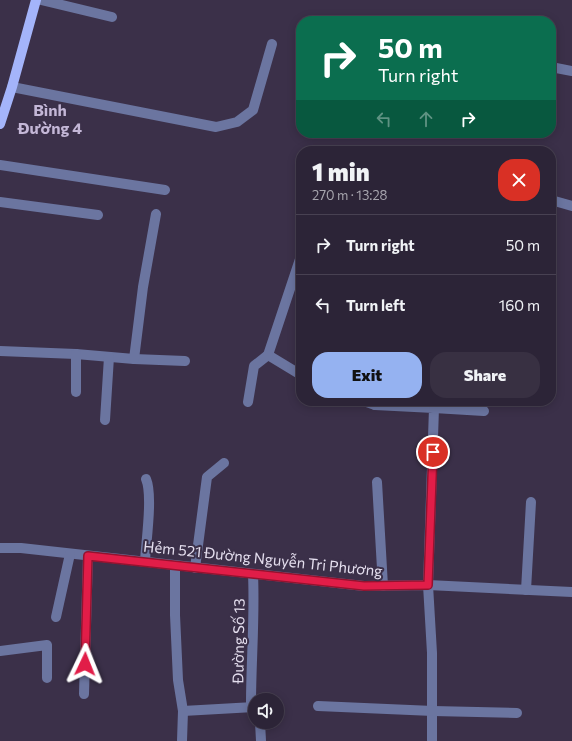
<!DOCTYPE html>
<meta charset="utf-8">
<style>
body{margin:0;font-family:Commissioner,sans-serif;background:#383042;color:#f1f3f6;height:100vh;display:flex;flex-direction:column;font-size:15px;white-space:nowrap}
*{box-sizing:border-box;margin:0}
p{font-size:13px;color:#a6a4ad}
.icon{flex:none;width:22px;height:22px;fill:none;stroke:currentColor;stroke-width:2;stroke-linecap:round;stroke-linejoin:round}
.map{position:relative;flex:1;overflow:hidden}
.details{position:absolute;left:296px;top:146px;width:260px;height:260px;display:flex;flex-direction:column;background:#2c2437;border-radius:16px;box-shadow:0 2px 10px #0003,0 0 0 1px #484152}
.details>*{flex:none}
.hud{position:absolute;left:296px;top:16px;width:260px;height:122px;border-radius:16px;box-shadow:0 2px 10px #0003,0 0 0 1px #484152;background:#0b6e4f;color:#fff;overflow:hidden}
.fabs{position:absolute;left:248px;top:693px;display:grid;gap:8px}
.fabs a{display:grid;place-items:center;width:36px;height:36px;border-radius:50%;background:#2c2437;box-shadow:0 2px 10px #0003,0 0 0 1px #484152;font-size:20px}
.pin{position:absolute;display:grid;place-items:center;width:34px;height:34px;color:#fff;margin:-17px;border:2px solid #fff;border-radius:50%;box-shadow:0 1px 4px #0007}
.me{position:absolute;width:44px;margin:-22px;rotate:2deg;stroke-linejoin:round;filter:drop-shadow(0 0 3px #0008)}
.turn{display:flex;align-items:center;gap:14px;height:84px;padding:0 16px;font-size:18px}
.turn .icon{width:52px;height:52px;stroke-width:2.5}
.turn b{display:block;font-size:28px;line-height:34px}
.lanes{display:flex;align-items:center;height:38px;padding:0 16px;background:#0003;justify-content:center;gap:20px;direction:ltr}
.lanes .off{opacity:.35}
.round{display:grid;place-items:center;flex:none;width:42px;height:42px;border-radius:16px;background:#383042}
.head{display:flex;align-items:center;justify-content:space-between;height:68px;padding:0 16px}
h1{font-size:24px;font-weight:800;line-height:30px}
.primary-button{display:flex;gap:8px;margin-top:auto;padding:8px 16px}
.primary-button a{flex:1;height:46px;border-radius:16px;background:#95b2f1;color:#111;font-size:16px;font-weight:800;line-height:46px;text-align:center}
.primary-button a+a{background:#383042;color:#f1f3f6}
ul{padding:0;list-style:none}
li{display:flex;align-items:center;gap:12px;height:60px;padding:0 16px;border-top:1px solid #484152}
li div{flex:1}
li b{display:block;font-size:15px}
li em{font-style:normal}
.map>svg:first-child{display:block}
</style>
<div class="map">
<svg width="572" height="741" viewBox="0 0 572 741">
<rect width="100%" height="100%" fill="#3b3049"/>
<g fill="none" stroke-linecap="round" stroke-linejoin="round">
<g stroke="#6b75a0" stroke-width="10">
<path d="M41,0L112,17"/>
<path d="M551,67L572,71"/>
<path d="M12,87L216,127L237,122L253,110L272,44"/>
<path d="M0,165L165,190"/>
<path d="M551,200L572,206"/>
<path d="M0,202L98,215"/>
<path d="M301,256L268,355L301,375"/>
<path d="M0,351L76,354L134,359L185,361"/>
<path d="M134,359L143,287L156,214"/>
<path d="M76,392V354"/>
<path d="M364,401L375,405"/>
<path d="M375,401V405L434,408L428,585L432,653V741"/>
<path d="M248,402L254,366L268,355"/>
<path d="M434,408L484,411"/>
<path d="M105,420L109,357"/>
<path d="M377,482L383,586"/>
<path d="M0,548H21L364,586L428,585L572,592"/>
<path d="M145,561C146,542 153,495 146,479"/>
<path d="M175,566V615L178,680L183,711L254,707"/>
<path d="M195,568L207,477L224,463"/>
<path d="M253,574C255,618 251,661 251,704L255,708"/>
<path d="M526,590L531,502"/>
<path d="M56,617L70,554"/>
<path d="M0,651L47,645V678"/>
<path d="M84,694L88,556"/>
<path d="M318,706L433,711L517,713"/>
<path d="M260,722L261,741"/>
<path d="M182,741L183,711"/>
</g>
<path stroke="#a4b4fa" stroke-width="10" d="M0,124L12,87L36,0"/>
</g>
<g fill="none" stroke-linecap="round" stroke-linejoin="round">
<g stroke="#92132f" stroke-width="10">
<path id="route" d="M85,664L88,556L364,586L428,585L433,452"/>
</g>
<use href="#route" stroke="#e11d48" stroke-width="7"/>
</g>
<g text-anchor="middle" dominant-baseline="central" stroke-width="4" stroke-linejoin="round" paint-order="stroke">
<g font-size="15" fill="#e4deee" stroke="#3b3049">
<text transform="translate(263 558) rotate(6)">Hẻm 521 Đường Nguyễn Tri Phương</text>
<text transform="translate(238 641) rotate(-89)">Đường Số 13</text>
</g>
<g font-size="16" font-weight="bold" fill="#c4b7d7" stroke="#3b3049">
<text x="50" y="109">Bình<tspan x="50" dy="18">Đường 4</tspan></text>
</g>
</g>
</svg>
<div class="fabs">
<a><svg class="icon" aria-label="sound" viewBox="0 0 24 24"><path d="M4 9h4l5-4v14l-5-4H4zM17 9q2 3 0 6"/></svg></a>
</div>
<div class="pin" style="left:433px;top:452px;background:#d93025"><svg class="icon" aria-label="arrive" viewBox="0 0 24 24"><path d="M6 21V4h12l-3 4 3 4H6"/></svg></div>
<svg class="me" style="left:85px;top:664px" viewBox="-20 -20 40 40"><path d="M0-17L14 15 0 8-14 15z" fill="#e11d48" stroke="#fff" stroke-width="4"/></svg>
<div class="hud">
<div class="turn"><svg class="icon" aria-label="right" viewBox="0 0 24 24"><path d="M7 20v-9h11M14 6l5 5-5 5"/></svg><div><b>50 m</b>Turn right</div></div>
<div class="lanes"><svg class="icon off" aria-label="left" viewBox="0 0 24 24"><path d="M17 20v-9H6M10 6l-5 5 5 5"/></svg><svg class="icon off" aria-label="ahead" viewBox="0 0 24 24"><path d="M12 20V5M6 11l6-6 6 6"/></svg><svg class="icon" aria-label="right" viewBox="0 0 24 24"><path d="M7 20v-9h11M14 6l5 5-5 5"/></svg></div>
</div>
<section class="details">
<div class="head"><div><h1>1 min</h1><p>270 m · 13:28</p></div><a class="round" style="background:#d93025;color:#fff"><svg class="icon" aria-label="close" viewBox="0 0 24 24"><path d="M6 6l12 12M18 6L6 18"/></svg></a></div>
<ul>
<li><svg class="icon" aria-label="right" viewBox="0 0 24 24"><path d="M7 20v-9h11M14 6l5 5-5 5"/></svg><div><b>Turn right</b></div><em>50 m</em></li>
<li><svg class="icon" aria-label="left" viewBox="0 0 24 24"><path d="M17 20v-9H6M10 6l-5 5 5 5"/></svg><div><b>Turn left</b></div><em>160 m</em></li>
</ul>
<div class="primary-button"><a>Exit</a><a>Share</a></div>
</section>
</div>
